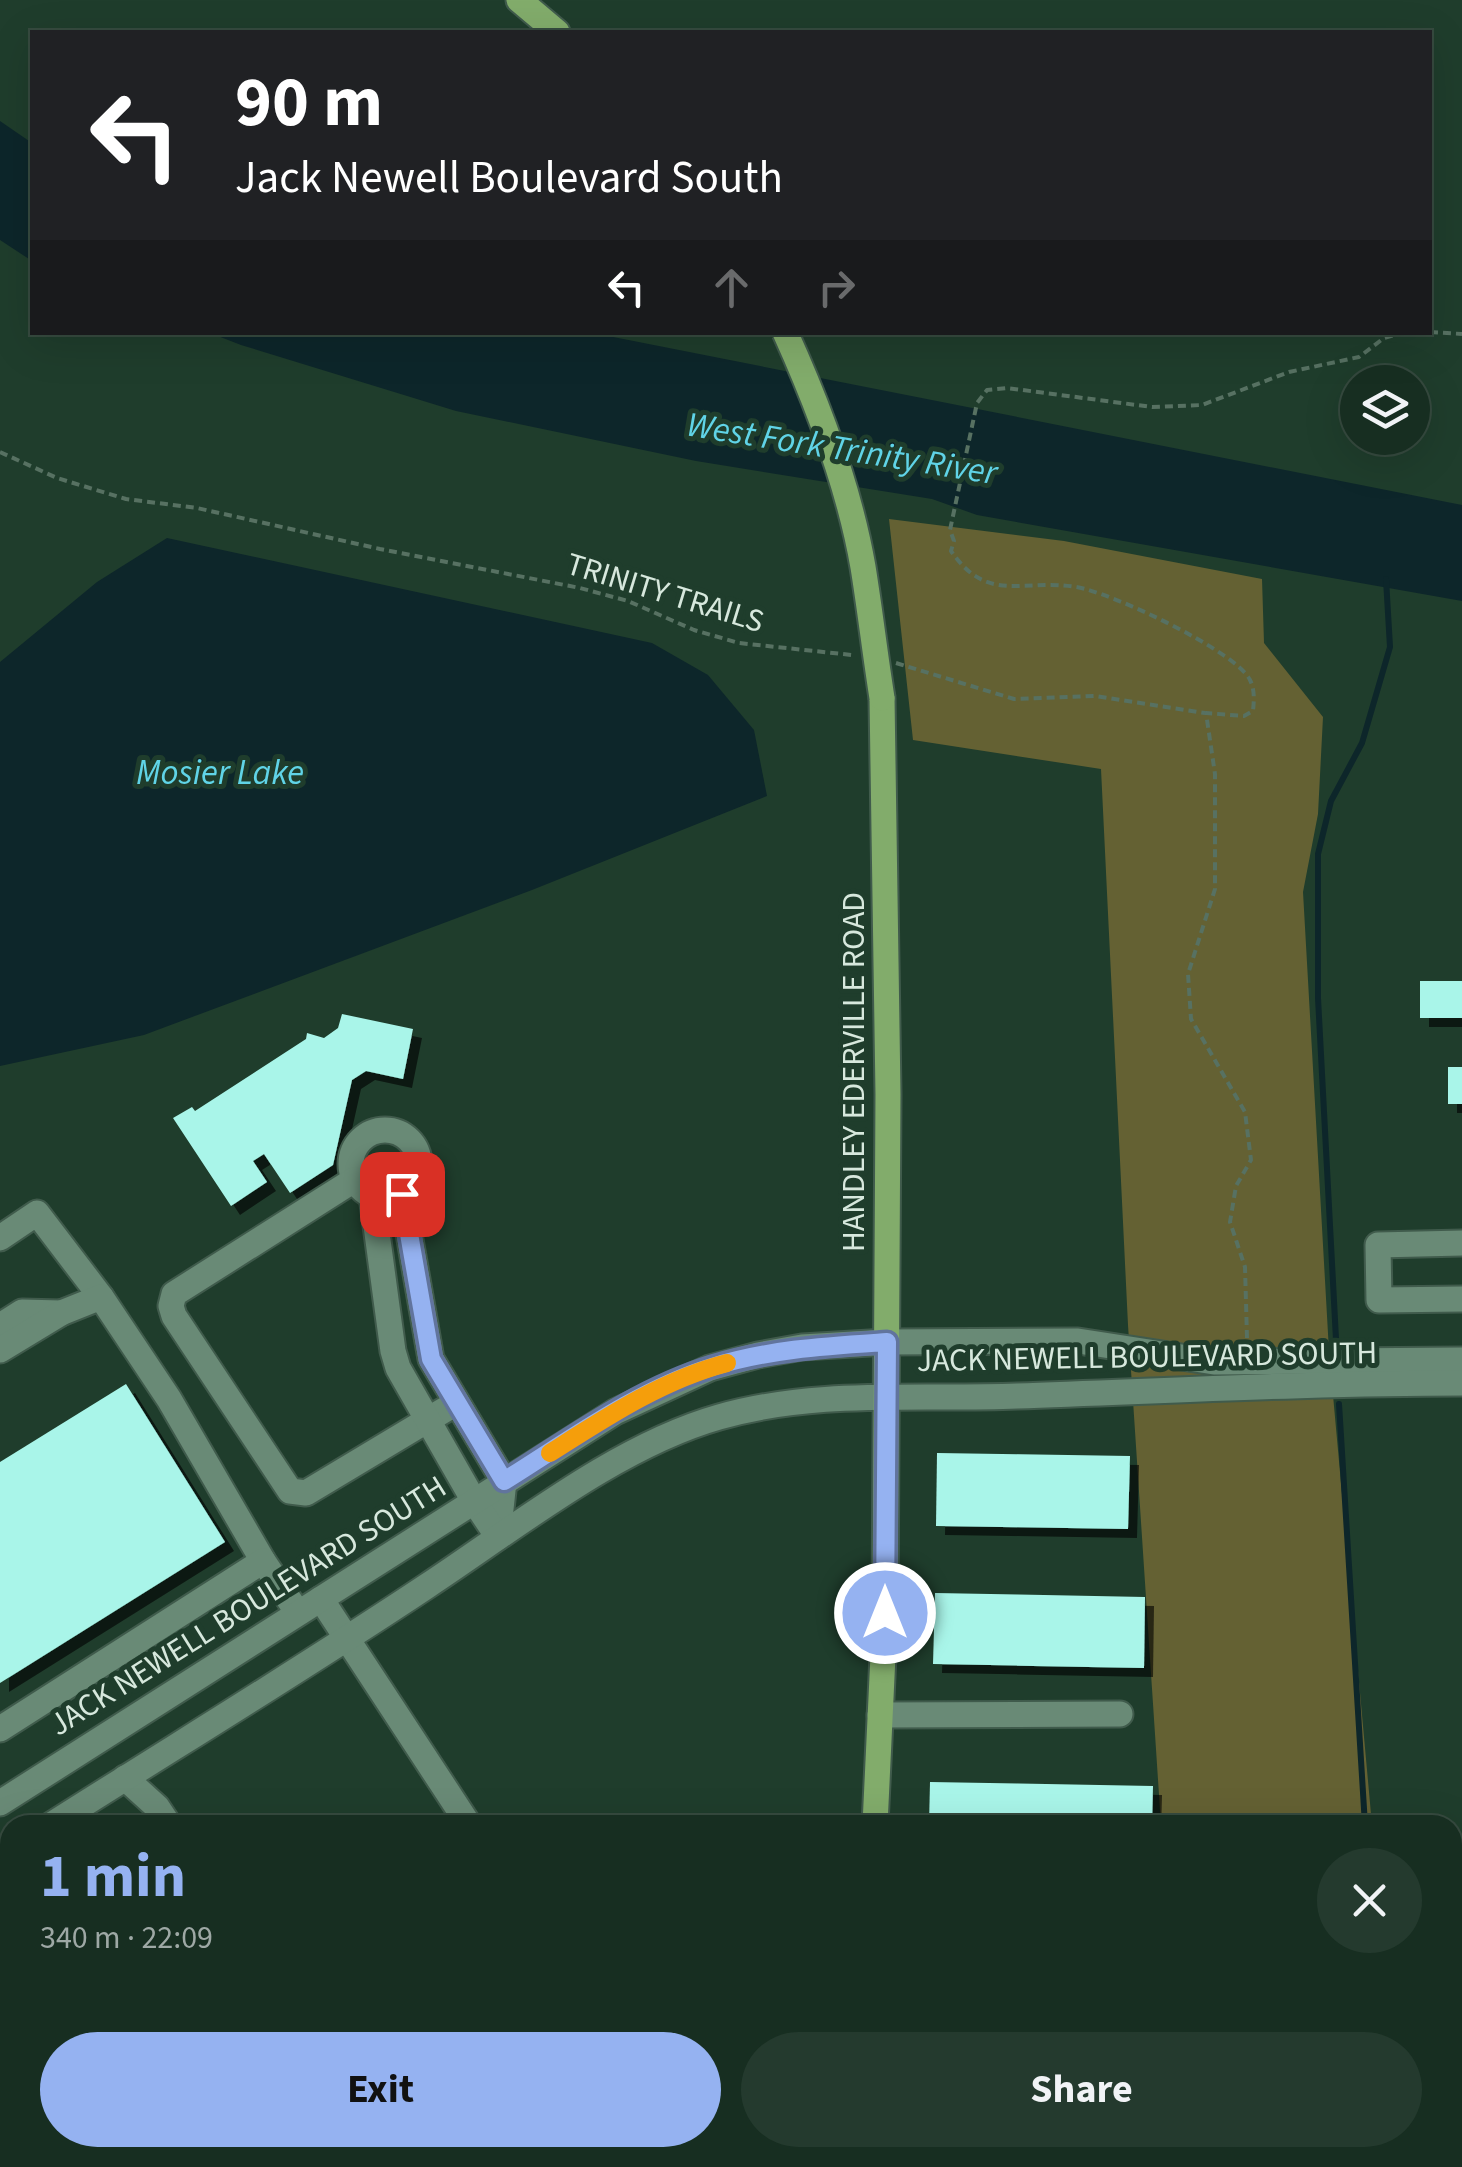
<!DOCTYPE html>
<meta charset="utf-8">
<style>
body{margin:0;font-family:"Source Sans 3",sans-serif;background:#243a2e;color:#f1f3f6;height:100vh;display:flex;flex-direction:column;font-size:38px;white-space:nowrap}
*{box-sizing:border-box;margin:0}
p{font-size:32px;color:#9ea8a5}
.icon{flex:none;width:55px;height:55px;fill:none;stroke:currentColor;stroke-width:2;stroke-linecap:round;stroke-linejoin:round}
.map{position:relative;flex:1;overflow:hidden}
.sheet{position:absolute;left:0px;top:1815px;width:1462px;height:352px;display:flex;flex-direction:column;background:#172e21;border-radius:30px 30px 0 0;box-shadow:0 10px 40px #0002,0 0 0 2px #364a3f}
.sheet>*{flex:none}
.guide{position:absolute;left:30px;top:30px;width:1402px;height:305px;border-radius:0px;box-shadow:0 10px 40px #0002,0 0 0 2px #364a3f;background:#202124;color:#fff;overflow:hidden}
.tools{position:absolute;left:1340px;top:365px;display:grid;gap:20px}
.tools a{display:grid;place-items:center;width:90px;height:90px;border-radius:50%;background:#172e21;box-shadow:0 10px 40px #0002,0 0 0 2px #364a3f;font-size:50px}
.pin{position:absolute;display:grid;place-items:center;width:85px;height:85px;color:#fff;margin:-42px;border-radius:20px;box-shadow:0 5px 15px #0006}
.me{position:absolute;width:110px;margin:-55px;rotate:0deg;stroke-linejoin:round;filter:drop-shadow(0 0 8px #0008)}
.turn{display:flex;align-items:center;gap:35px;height:210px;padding:0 40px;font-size:45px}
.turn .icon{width:130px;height:130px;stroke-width:2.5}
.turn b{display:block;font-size:70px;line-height:85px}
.lanes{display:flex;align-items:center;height:95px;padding:0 40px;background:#0003;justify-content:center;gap:50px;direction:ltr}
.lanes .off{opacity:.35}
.round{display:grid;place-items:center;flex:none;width:105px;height:105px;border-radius:52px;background:#243a2e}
.overview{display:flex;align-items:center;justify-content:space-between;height:170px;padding:0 40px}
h1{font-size:60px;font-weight:700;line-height:75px;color:#95b2f1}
.action{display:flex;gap:20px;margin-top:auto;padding:20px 40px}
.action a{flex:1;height:115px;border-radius:60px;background:#95b2f1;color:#111;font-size:40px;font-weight:700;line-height:115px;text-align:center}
.action a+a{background:#243a2e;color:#f1f3f6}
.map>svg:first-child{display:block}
</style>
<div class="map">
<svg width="1462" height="2167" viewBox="0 0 1462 2167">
<defs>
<filter id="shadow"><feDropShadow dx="9" dy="9" stdDeviation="0" flood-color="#0009"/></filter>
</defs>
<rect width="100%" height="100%" fill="#1f3d2c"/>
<g fill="#646133">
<path d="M889,519L1064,541L1262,579L1264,643L1323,717L1318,814L1303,892L1329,1351L1372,1825H1161L1128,1325L1101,769L913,740Z"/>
<rect x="1161" y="2158" width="222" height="9"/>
</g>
<g fill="#0d262a">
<path d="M0,121L32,143V261L0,240Z"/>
<path d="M210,333H593L1462,505V601L977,515L932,499L696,461L456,411L241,345Z"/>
<path d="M167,538L652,643L708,675L754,730L767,796L532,890L144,1035L0,1066V662L97,582Z"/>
</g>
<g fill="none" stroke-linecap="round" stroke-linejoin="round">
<g stroke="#0d262a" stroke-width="6">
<path d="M1336,1339L1318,998V854L1331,801L1362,743L1390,647L1386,579"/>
<path d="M1339,1404L1365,1825"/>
<path d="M1369,2158V2167"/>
</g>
</g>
<g fill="#a9f5e9" filter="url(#shadow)">
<rect x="1420" y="981" width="42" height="37"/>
<path d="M342,1014L413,1029L403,1079L366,1071L352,1080L333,1165L290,1193L264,1154L253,1161L267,1182L231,1206L173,1118L192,1107L195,1111L306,1039L307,1033L324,1038L338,1028Z"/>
<rect x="1448" y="1067" width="14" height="37"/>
<path d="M126,1384L225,1542L0,1683V1462Z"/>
<path d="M937,1453L1130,1456L1128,1529L936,1526Z"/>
<path d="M935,1593L1145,1597L1144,1668L933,1664Z"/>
<path d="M930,1782L1153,1786L1152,1825H929Z"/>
<rect x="700" y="2158" width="77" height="9"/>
</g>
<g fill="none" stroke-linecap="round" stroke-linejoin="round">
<g stroke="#405b4c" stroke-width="29">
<g id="minor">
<circle cx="385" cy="1164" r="34"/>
<path d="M354,1180L174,1294L171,1306L174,1316L290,1491L306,1493L456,1403"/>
<path d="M402,1194L431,1359L504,1481L498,1537"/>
<path d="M372,1196L393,1351L398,1368L474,1501L498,1537"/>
<path d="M0,1238L37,1213L101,1297"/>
<path d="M1462,1243L1378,1245L1379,1300L1462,1299"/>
<path d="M0,1326L22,1312L61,1313"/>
<path d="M0,1350L61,1313L101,1297L169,1399L263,1561L298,1613"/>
<path d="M321,1599L469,1825"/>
<path d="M880,1715L1120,1714"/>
<path d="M0,1729L263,1561"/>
<path d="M125,1778L157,1807L169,1825"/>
<path d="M0,1803L615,1412L710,1368L758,1355L802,1347L887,1342L1078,1341L1214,1362L1462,1360"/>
<path d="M51,1825C177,1745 304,1668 427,1586C515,1528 617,1446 719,1417C817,1389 916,1400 1017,1396C1165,1391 1313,1383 1462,1383"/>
<path d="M0,1858L10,1851"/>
<path d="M0,1987L10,2005"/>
<path d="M0,2100L10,2133"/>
<path d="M362,2158L364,2167"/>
<path d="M595,2158L596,2167"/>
<path d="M19,2164L45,2158"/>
<path d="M193,2167L232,2158"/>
</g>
</g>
<g stroke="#405b4c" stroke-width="29">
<g id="major">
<path d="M519,0L557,32"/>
<path d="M875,1825L885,1613L888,1094L882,698"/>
<path d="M867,2167V2158"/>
</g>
</g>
<g stroke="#577162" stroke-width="4" stroke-dasharray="8 5" stroke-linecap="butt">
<path d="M1430,332L1462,334"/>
<path d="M0,452L57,478L126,499L197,508L380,549L580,588L628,601L694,630L739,643L852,655"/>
<path d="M896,663L1014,699L1095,696L1205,713"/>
<path d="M1247,1338L1245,1267L1230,1222L1236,1186L1251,1160L1245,1112L1191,1019L1188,974L1215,889V774L1206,713L1244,716L1253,711C1254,701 1255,690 1250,680C1236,651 1110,592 1076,587C1024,578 988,605 951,551L954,541L950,530L977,403L987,390L1007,388L1152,407L1202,405L1289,372L1359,357L1384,338L1406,332"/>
</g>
<use href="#minor" stroke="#698a76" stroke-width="25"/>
<use href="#major" stroke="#82ac6b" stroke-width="25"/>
<g stroke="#405b4c" stroke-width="29" stroke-linecap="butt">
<path id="major-bridge" d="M785,332C819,407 849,486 863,567C870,610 875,654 882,698"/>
</g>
<use href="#major-bridge" stroke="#82ac6b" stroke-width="25"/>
</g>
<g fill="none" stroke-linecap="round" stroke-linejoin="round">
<g stroke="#61749d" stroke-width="25">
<path id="route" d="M402,1194L431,1359L504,1481C570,1440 637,1390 712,1367C770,1349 827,1346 887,1342L885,1613"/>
</g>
<use href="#route" stroke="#95b2f1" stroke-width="18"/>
<path stroke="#f59e0b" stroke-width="18" d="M550,1453C605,1418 662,1380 727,1363"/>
</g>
<g text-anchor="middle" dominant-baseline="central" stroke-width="10" stroke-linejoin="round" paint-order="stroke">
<g font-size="32" fill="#d7e8dd" stroke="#1f3d2c">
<text transform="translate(665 593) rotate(17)">TRINITY TRAILS</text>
<text transform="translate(854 1072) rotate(-90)">HANDLEY EDERVILLE ROAD</text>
<text transform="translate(1147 1357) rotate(-1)">JACK NEWELL BOULEVARD SOUTH</text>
<text transform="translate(248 1606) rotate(-32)">JACK NEWELL BOULEVARD SOUTH</text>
</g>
<g font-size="35" font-style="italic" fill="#60d4e7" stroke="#1f3d2c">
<text transform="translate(842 449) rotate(9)">West Fork Trinity River</text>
<text x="220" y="773">Mosier Lake</text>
</g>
</g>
</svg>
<div class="tools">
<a><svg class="icon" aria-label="layers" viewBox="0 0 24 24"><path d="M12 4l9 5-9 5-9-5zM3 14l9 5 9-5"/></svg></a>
</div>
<div class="pin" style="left:402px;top:1194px;background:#d93025"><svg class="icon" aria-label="arrive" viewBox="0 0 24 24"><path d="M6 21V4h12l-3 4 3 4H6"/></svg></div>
<svg class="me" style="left:885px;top:1613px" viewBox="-20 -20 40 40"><circle r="17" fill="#95b2f1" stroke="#fff" stroke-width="3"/><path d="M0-11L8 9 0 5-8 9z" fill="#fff"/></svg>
<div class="guide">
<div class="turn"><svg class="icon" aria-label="left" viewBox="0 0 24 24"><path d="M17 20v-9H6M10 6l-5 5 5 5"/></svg><div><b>90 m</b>Jack Newell Boulevard South</div></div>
<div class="lanes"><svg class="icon" aria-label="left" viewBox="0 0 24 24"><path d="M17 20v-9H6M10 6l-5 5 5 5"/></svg><svg class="icon off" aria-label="ahead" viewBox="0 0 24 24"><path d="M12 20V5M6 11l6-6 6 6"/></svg><svg class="icon off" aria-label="right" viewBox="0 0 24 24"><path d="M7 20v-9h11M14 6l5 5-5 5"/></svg></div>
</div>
<section class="sheet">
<div class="overview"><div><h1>1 min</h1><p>340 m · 22:09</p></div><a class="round"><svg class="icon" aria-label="close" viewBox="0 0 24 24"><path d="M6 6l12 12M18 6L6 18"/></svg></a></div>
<div class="action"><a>Exit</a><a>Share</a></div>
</section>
</div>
